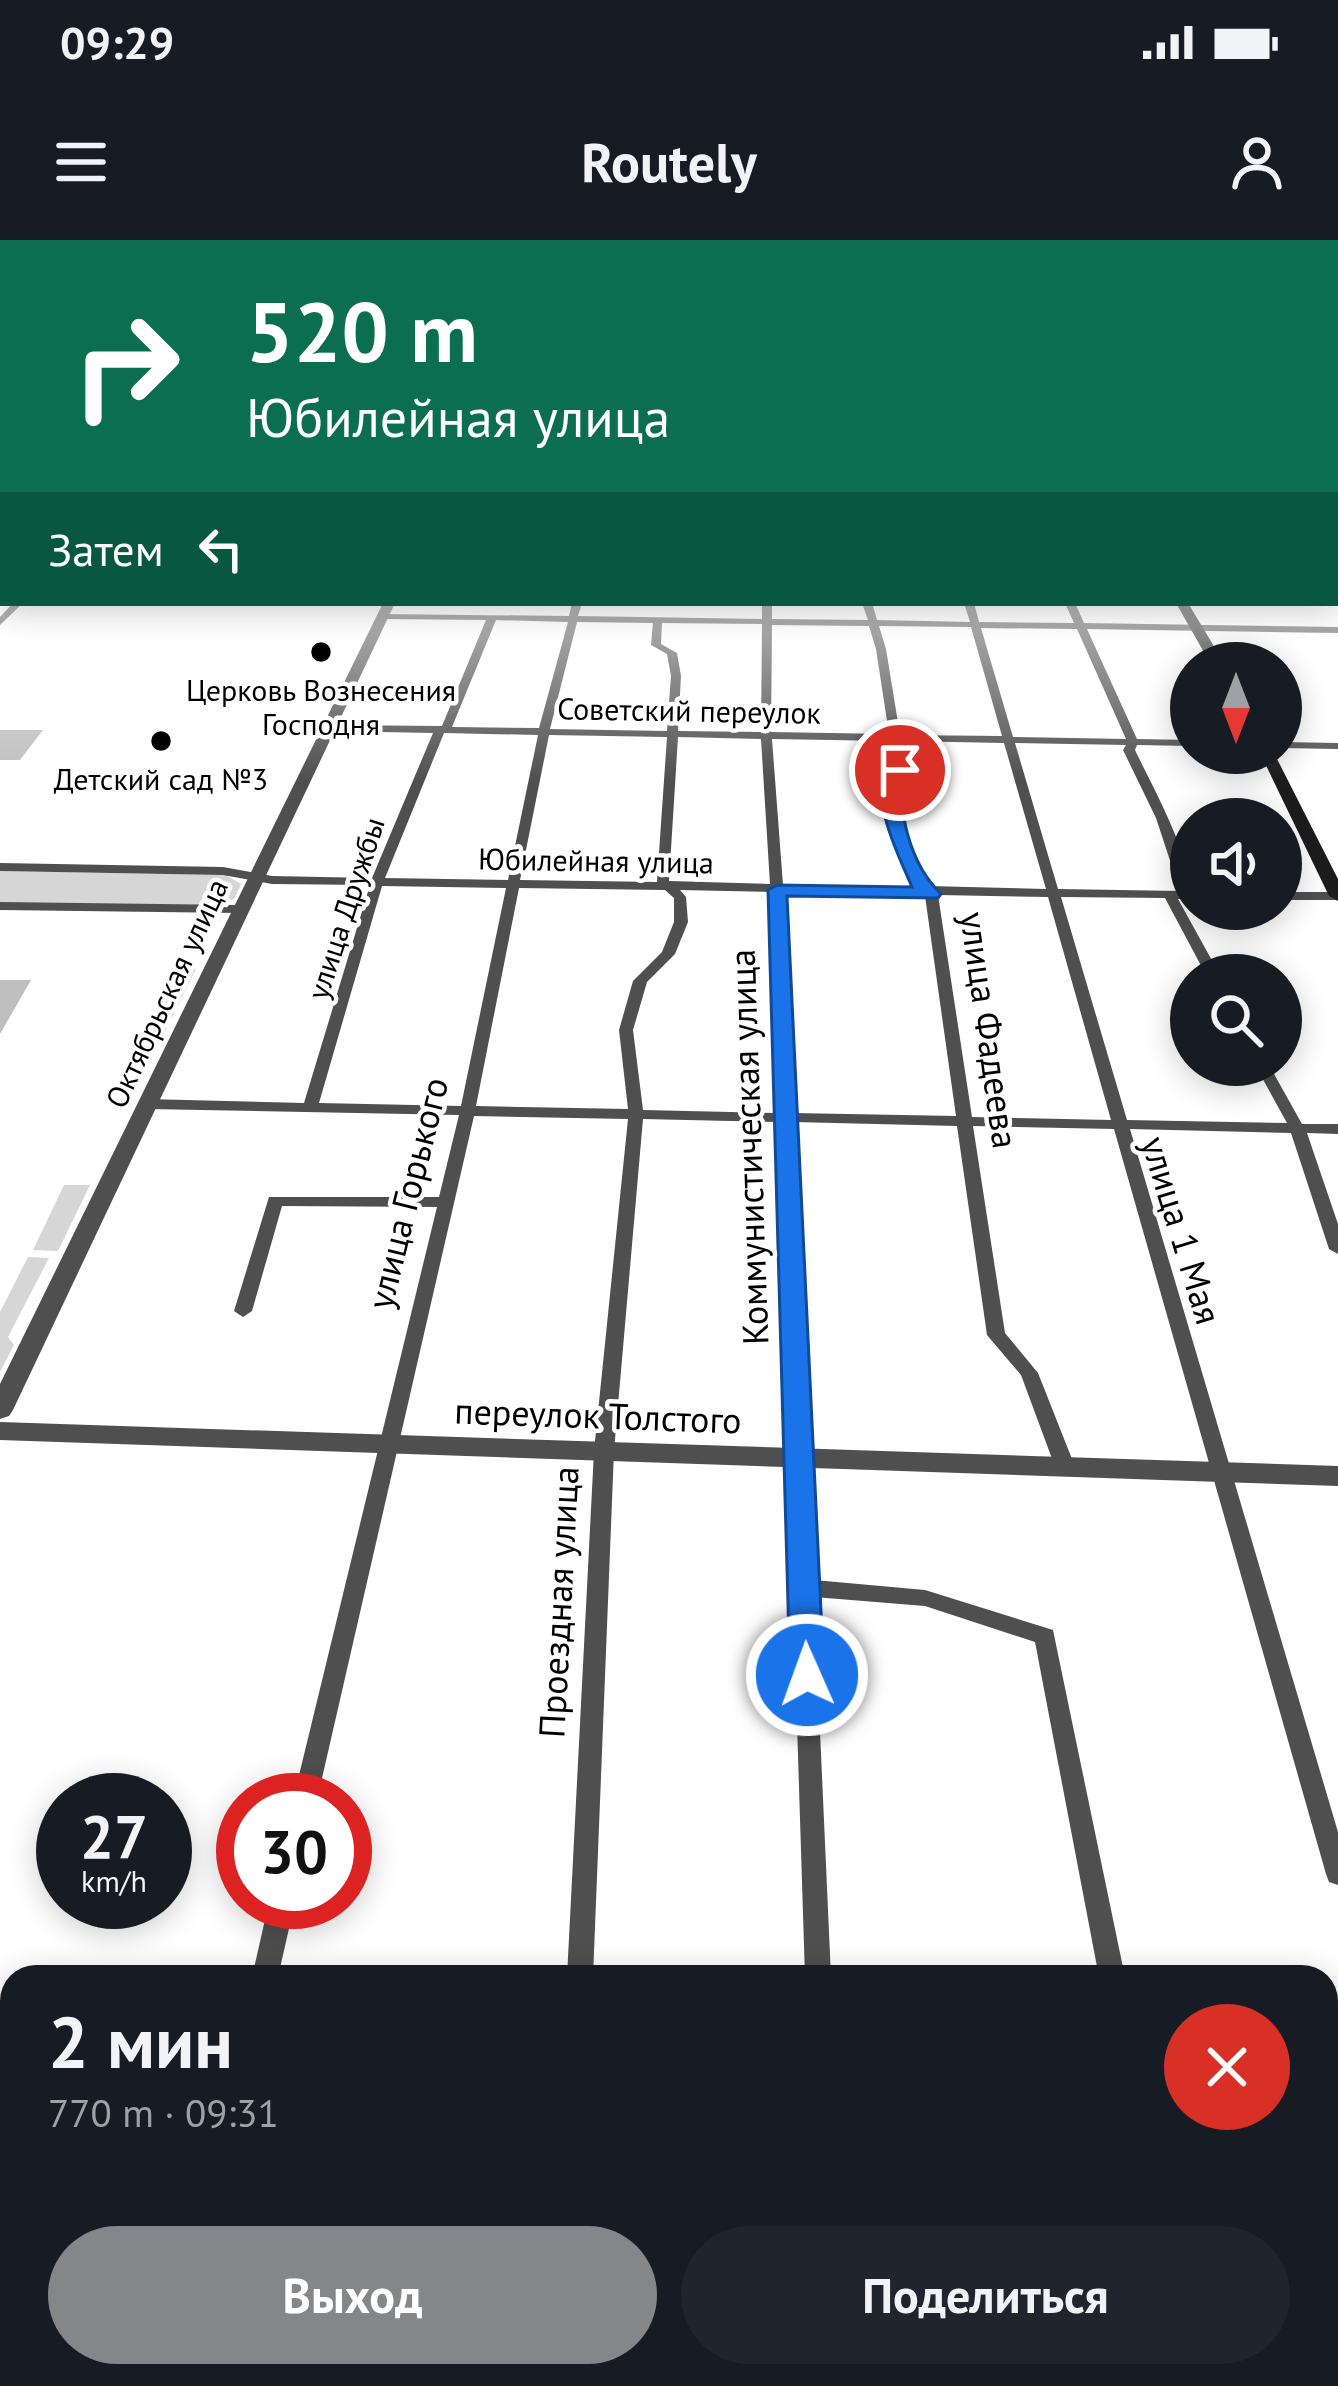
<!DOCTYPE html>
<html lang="ru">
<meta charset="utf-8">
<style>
body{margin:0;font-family:"PT Sans",sans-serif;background:#20242c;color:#f1f3f6;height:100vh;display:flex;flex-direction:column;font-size:45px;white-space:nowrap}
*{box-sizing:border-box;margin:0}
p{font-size:39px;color:#9ea1a6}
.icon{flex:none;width:66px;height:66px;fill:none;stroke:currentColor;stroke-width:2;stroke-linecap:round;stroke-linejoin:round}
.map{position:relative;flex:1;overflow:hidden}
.panel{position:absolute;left:0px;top:1725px;width:1338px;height:423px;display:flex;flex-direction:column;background:#171b24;border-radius:36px 36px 0 0;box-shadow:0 6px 30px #0003}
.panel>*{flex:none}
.top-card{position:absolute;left:0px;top:0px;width:1338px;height:366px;box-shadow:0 6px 30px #0003;background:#0b6e4f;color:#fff;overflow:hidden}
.needle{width:78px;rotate:180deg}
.fabs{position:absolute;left:1170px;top:402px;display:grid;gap:24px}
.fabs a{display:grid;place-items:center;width:132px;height:132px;border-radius:50%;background:#171b24;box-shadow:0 6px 30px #0003;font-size:60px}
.speed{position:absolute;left:36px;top:1533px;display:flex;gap:24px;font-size:60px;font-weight:700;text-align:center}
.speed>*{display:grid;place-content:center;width:156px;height:156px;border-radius:50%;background:#171b24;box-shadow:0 6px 30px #0003;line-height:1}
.speed small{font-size:30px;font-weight:400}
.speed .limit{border:18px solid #d22;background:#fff;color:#111}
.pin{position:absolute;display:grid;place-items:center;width:102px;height:102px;color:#fff;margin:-51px;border:6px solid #fff;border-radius:50%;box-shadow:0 3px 12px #0007}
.me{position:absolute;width:132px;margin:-66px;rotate:358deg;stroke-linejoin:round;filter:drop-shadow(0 0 9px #0008)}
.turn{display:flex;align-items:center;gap:42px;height:252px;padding:0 48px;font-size:54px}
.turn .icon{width:156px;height:156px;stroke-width:2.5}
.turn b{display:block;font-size:84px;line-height:102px}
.then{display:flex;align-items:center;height:114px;padding:0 48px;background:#0003;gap:24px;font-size:45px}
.round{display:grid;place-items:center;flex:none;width:126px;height:126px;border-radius:63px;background:#20242c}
.head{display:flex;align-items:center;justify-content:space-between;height:204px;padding:0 48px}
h1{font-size:72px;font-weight:700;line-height:90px}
.cta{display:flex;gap:24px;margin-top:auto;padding:24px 48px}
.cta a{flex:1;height:138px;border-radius:72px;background:#858687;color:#fff;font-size:48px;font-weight:700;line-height:138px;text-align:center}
.cta a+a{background:#20242c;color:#f1f3f6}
.status{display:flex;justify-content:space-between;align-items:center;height:84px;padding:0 60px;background:#171b24;direction:ltr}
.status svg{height:33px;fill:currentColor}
header{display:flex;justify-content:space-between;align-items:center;height:156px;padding:0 48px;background:#171b24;font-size:54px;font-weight:700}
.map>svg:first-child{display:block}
</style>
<div class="status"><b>09:29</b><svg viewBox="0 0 49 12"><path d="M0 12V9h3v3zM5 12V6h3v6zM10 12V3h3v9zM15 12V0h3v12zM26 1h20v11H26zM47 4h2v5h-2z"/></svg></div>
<header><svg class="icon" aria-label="menu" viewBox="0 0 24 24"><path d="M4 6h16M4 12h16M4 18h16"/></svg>Routely<svg class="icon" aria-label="person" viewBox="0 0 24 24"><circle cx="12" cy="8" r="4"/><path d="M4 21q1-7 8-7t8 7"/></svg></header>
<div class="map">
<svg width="1338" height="2146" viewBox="0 0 1338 2146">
<rect width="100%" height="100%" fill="#fff"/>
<g fill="#d6d6d6">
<path d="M0,631L226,635L241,644L234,659L213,666L0,663Z"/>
<path d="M177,729H196L155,812L135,811Z"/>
<path d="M64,945H90L58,1011L33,1010Z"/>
<path d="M28,1017L49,1018L8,1097L14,1105L0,1132V1072Z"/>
</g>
<g fill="#bfbfbf">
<path d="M0,490H43L20,520H0Z"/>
<path d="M0,740H31L0,794Z"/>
</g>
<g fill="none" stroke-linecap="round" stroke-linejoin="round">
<g fill="#4f4f4f" fill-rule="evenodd">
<rect x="0" y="283" width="3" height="6"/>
<path d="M3,353V361L0,362V354Z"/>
<path d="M1335,355L1338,356V365L1334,363Z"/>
<path d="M13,363H23L0,385V377Z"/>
<path d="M572,363H582L578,376L762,379V363H772V379L868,380L862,363H872L877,380L970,382L964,363H974L979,382L1074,383L1065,363H1075L1084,383L1338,387V393L1087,389L1137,499L1191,500V506L1137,505L1135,510C1154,550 1191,614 1191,659H1178L1220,735H1206L1165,658L1061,657L1127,880L1287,883L1255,825H1269L1302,884H1338V894L1307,893L1338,984V1014L1329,1009L1291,893L1130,889L1338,1592V1645L1329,1642L1326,1634L1114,889L973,886L1005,1093L1038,1133L1074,1224L1071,1229H1057L1054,1224L1021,1135L987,1095L957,886L794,882L814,1340L925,1350L1053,1390L1125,1737H1099L1035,1402L925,1366L814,1357L831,1737H805L778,882L643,879L614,1211L593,1737H567L594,1211L628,879L474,876L317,1560H293L437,967L282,966L252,1071L243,1077L234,1071L269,957H439L459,875L147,869L139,864L147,859L304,863L370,645L272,644L223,635L0,631V623L223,627L272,636L372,638L433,493L330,491L325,488L330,485L442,486L486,380L383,379L380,378V374L569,376ZM496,380L568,382L539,488L452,487ZM577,382L653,383L651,405L667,414L671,436L667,491L550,489ZM662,383L762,384L761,492L678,491L681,436L677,413L661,404ZM772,385L869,386L876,409L889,494L771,492ZM879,386L971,387L1002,496L900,495L886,409ZM981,388L1077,389L1126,499L1013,497ZM444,493L538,495L508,640L385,638ZM549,495L667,497L657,642L520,640ZM678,497L761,499L770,644L669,641ZM772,499L890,501L894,530L885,552L889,582L915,647L783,645ZM901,501L1004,503L1046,649L928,646L901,582L897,552L906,530ZM1015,503L1126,505L1123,510L1156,578L1180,651L1058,649ZM382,646L506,648L461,866L319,863ZM519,648L665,650L674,658V682L662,712L633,741L619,790L628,869L476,866ZM680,650L771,652L778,873L643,870L633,790L647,742L675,714L688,682L686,657ZM783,652L925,656L956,876L793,873ZM938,655L1048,657L1111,880L972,877Z"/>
<path d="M1281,502L1338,503V509L1281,508Z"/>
<rect x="1281" y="652" width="57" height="8"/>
<path d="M0,662L239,665L245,669L239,673L0,670Z"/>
<path d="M269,1662H295L278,1737H252Z"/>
<rect x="0" y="1774" width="12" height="26"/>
<path d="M1326,1834L1338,1835V1863L1326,1862Z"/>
<path d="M147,2136H179L177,2146H145Z"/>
<path d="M543,2136H575L574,2146H542Z"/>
<rect x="813" y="2136" width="32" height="10"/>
<path d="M1168,2136H1200L1201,2146H1169Z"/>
</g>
<g fill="#4f4f4f" fill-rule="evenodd">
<path d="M383,363H395L13,1170L9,1176L0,1179V1144Z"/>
<path d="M0,1182L1338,1226V1246L0,1200Z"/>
</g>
<g fill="#1c1c1c" fill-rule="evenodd">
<rect x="1335" y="295" width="3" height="6"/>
<rect x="0" y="321" width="3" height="6"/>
<path d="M1176,363H1188L1224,423H1210Z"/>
<path d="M1260,513H1274L1338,639V661L1329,656Z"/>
</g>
</g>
<linearGradient id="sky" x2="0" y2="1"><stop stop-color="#8aabca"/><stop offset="0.44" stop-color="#fff"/><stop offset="1" stop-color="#fff" stop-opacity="0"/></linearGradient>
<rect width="1338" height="541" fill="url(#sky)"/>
<path fill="#1a73e8" stroke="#114b97" stroke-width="3" d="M900,525L908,530C893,568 912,626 941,654L938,658L787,656L824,1435L819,1444H795L790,1435L768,650L777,645L912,647C900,617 860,546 900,525Z"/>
<g fill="#000" stroke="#fff" stroke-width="4.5">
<circle cx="321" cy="412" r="12"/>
<circle cx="161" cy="501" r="12"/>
</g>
<g text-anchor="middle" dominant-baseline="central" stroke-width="9" stroke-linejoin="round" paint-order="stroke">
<g font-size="30" fill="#000" stroke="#fff">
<text x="321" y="449">Церковь Вознесения<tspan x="321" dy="34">Господня</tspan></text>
<text x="161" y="538">Детский сад №3</text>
</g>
<g font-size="30" fill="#000" stroke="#fff">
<text transform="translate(689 470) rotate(1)">Советский переулок</text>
<text transform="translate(596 620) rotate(1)">Юбилейная улица</text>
<text transform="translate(345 668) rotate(-72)">улица Дружбы</text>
<text transform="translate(166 753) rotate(-65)">Октябрьская улица</text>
</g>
<g font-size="36" fill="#000" stroke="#fff">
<text transform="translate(990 790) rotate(82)">улица Фадеева</text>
<text transform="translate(748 907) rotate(-92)">Коммунистическая улица</text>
<text transform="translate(407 953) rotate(-76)">улица Горького</text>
<text transform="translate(1182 990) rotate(73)">улица 1 Мая</text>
<text transform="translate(598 1175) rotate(2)">переулок Толстого</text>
<text transform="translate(558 1362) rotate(-87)">Проездная улица</text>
</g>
</g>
</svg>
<div class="fabs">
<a><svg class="needle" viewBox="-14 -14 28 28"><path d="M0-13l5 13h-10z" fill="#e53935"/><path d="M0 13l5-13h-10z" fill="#9ea1a6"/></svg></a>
<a><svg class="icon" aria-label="sound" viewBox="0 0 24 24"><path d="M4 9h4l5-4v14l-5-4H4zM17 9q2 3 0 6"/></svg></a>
<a><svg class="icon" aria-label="search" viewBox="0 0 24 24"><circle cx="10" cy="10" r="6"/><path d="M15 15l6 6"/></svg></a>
</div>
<div class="speed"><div>27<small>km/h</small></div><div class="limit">30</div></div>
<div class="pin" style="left:900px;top:530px;background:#d93025"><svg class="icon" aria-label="arrive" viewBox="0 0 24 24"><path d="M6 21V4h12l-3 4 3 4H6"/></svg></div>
<svg class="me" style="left:807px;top:1435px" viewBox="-20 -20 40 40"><circle r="17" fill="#1a73e8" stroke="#fff" stroke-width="3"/><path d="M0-11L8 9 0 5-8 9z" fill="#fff"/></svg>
<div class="top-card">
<div class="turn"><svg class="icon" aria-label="right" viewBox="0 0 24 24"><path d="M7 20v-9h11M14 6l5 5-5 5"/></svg><div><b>520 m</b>Юбилейная улица</div></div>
<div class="then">Затем<svg class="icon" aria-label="left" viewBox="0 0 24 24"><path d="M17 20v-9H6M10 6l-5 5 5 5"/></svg></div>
</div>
<section class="panel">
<div class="head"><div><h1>2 мин</h1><p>770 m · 09:31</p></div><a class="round" style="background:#d93025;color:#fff"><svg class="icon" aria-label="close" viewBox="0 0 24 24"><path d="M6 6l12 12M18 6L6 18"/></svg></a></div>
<div class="cta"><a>Выход</a><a>Поделиться</a></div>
</section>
</div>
